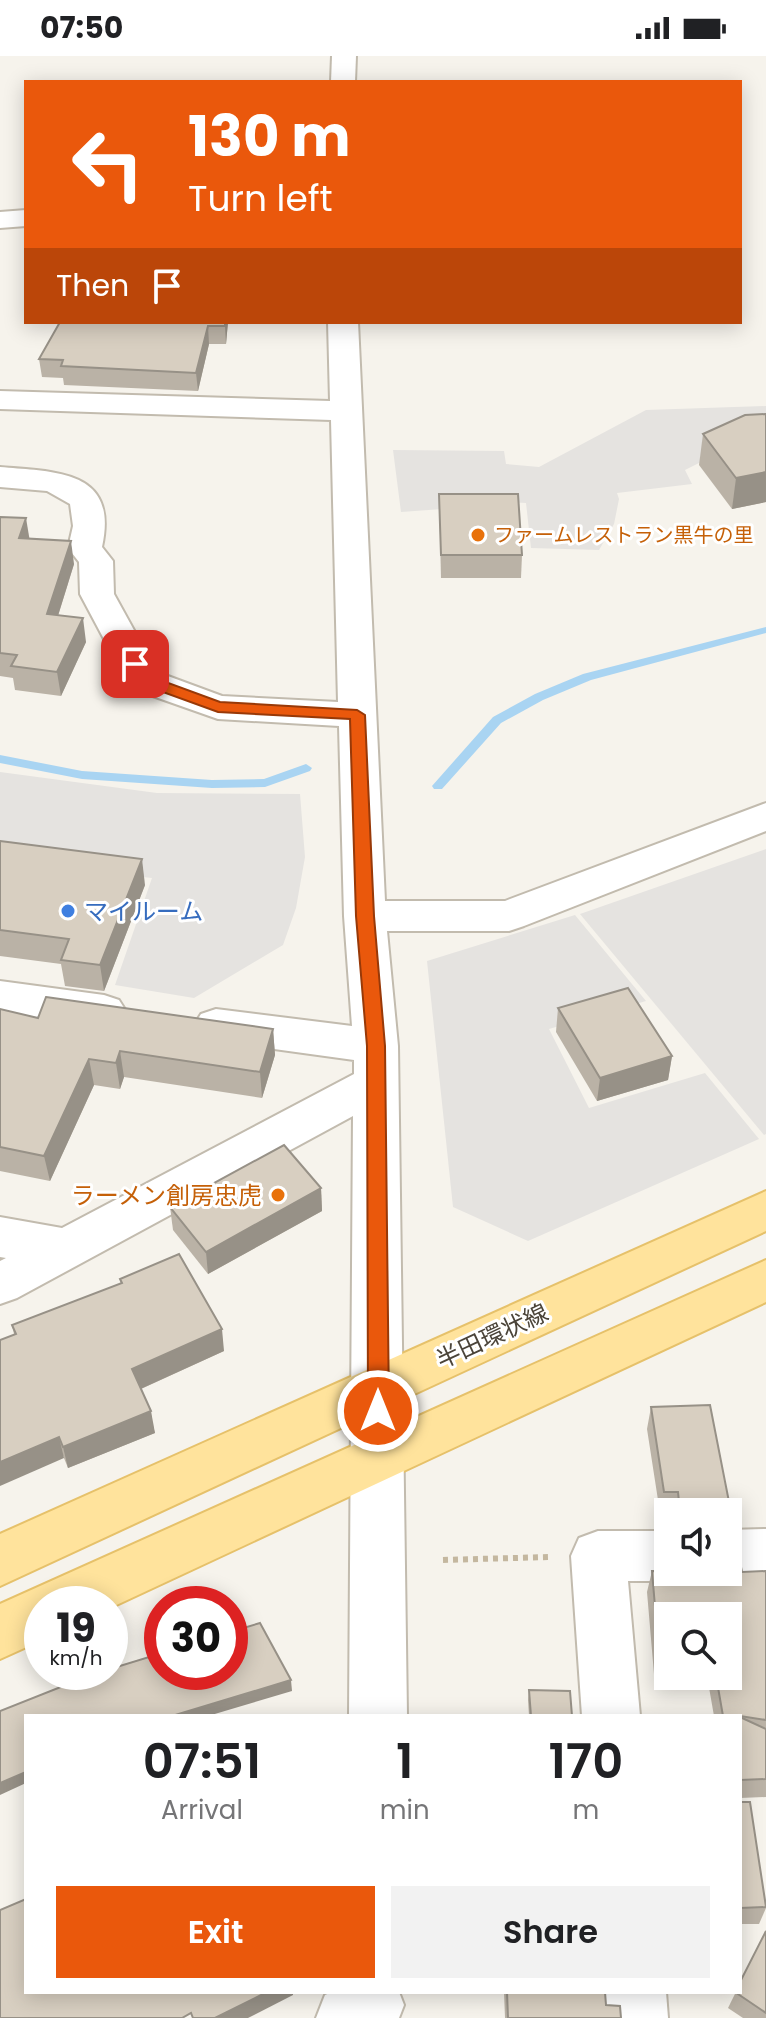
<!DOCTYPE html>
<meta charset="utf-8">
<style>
body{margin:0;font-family:Poppins,"Noto Sans JP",sans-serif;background:#f2f2f2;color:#202124;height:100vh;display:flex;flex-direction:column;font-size:30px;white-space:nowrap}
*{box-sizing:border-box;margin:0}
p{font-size:26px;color:#757577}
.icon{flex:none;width:44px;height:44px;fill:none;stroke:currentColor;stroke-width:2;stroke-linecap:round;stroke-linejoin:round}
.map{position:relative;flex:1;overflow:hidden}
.sheet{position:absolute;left:24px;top:1658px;width:718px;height:280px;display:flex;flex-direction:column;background:#fff;border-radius:0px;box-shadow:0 4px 20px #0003}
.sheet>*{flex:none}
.guide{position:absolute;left:24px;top:24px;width:718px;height:244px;border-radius:0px;box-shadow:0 4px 20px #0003;background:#ea580c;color:#fff;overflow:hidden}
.buttons{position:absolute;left:654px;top:1442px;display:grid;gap:16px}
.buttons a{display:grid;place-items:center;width:88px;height:88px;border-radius:0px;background:#fff;box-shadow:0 4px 20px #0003;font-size:40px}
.speed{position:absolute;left:24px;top:1530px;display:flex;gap:16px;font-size:40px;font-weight:700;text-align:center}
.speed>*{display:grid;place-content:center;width:104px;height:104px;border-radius:50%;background:#fff;box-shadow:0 4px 20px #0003;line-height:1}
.speed small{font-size:20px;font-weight:400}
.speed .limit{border:12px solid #d22;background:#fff;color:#111}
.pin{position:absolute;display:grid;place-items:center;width:68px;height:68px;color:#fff;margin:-34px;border-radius:16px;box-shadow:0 4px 12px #0006}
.me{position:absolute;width:88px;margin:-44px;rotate:0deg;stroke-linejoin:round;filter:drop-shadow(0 0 6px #0008)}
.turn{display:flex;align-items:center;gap:28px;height:168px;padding:0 32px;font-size:36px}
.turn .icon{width:104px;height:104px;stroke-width:2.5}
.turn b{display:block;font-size:56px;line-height:68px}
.then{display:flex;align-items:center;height:76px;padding:0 32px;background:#0003;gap:16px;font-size:30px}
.eta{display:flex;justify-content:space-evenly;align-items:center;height:136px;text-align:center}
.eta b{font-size:48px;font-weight:600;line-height:56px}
.button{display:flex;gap:16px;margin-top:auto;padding:16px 32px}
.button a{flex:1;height:92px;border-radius:0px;background:#ea580c;color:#fff;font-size:32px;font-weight:600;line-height:92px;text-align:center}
.button a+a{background:#f2f2f2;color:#202124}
.status{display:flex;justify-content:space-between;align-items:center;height:56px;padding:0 40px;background:#fff;direction:ltr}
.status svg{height:22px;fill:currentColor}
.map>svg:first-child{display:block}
</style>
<div class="status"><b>07:50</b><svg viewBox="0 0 49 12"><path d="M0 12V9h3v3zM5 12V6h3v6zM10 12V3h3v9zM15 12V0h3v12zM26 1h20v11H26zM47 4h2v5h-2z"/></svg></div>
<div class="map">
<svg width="766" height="1962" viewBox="0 0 766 1962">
<rect width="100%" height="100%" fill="#f6f3ec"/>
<g fill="#e5e3e0">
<path d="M766,350V387L731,391L685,414L692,428L617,437L619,443L614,468L599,494L531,492L526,447L473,444L456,452L401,456L393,394L504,395L506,408L539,411L646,354Z"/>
<path d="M0,716L157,737L300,738L305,801L296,852L283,889L194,942L115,929L152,822L0,805Z"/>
<path d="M766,793V1078L764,1079L580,858Z"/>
<path d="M575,859L646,945L549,973L589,1052L705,1017L759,1083L528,1185L453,1151L427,905Z"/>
</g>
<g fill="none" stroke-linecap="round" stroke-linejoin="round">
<g fill="#a9d4f2" fill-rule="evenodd">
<path d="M766,571V577L591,624L543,644L501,667L442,733H434L432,730L493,661L535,638L583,618Z"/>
<path d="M0,699L82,715L212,724L264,723L306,708L312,712L310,715L265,731L212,732L82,723L0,707Z"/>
</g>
<g stroke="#c2bbae" stroke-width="4">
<g id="minor">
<path d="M332,0H356L355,26H331Z"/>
<path d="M26,154V170L0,172V156Z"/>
<path d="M328,266H358L385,845H505L766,747V775L524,870L509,875H387L398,990L407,1660H349L353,1060L17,1242L0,1248V1205L6,1202L0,1201V1161L62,1172L354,1018V1004L216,985L201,980L194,969L201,958L216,953L352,970L344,860L339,670L218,663L130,632L80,538L79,506L68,492L73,470L70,448L47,435L0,431V411C57,416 119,414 102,491L113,505L114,538L157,616L222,640L338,646L331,364L0,353V335L330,345Z"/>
<path d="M0,925L104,939L119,944L126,955L119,966L104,971L0,957Z"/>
<path d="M766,1473V1523L728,1524L709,1517L728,1516V1474Z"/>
<path d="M598,1475H668V1516H688L668,1525H628L640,1660H582L571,1500L579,1482Z"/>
<path d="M332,1936H399L404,1949L399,1962H316L325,1939Z"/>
<path d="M602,1936H666L668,1962H604Z"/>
</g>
</g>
<g stroke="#e6c16a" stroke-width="4">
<g id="major">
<path d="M766,1135V1175L0,1530V1478Z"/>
<path d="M766,1204V1246L110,1552V1548H42V1584L0,1603V1548Z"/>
</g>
</g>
<path stroke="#c4b79f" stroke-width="6" stroke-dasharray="5 5" stroke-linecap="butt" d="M443,1504L549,1501"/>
<use href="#minor" fill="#fff" fill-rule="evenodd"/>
<use href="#major" fill="#ffe39c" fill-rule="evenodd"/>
</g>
<g fill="#bab2a6">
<path d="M60,266H228L226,288H209L198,335L64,329L63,322L42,321L39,303Z"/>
<path d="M766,358V446L732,453L699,409L703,378Z"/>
<path d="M439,438L522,499L521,522H441Z"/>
<path d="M0,461L29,483L74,508L58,560L86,586L61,640L15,634L13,622L0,620Z"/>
<path d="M0,785L145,829L104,935L65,930L61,908L0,900Z"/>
<path d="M558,952L672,1000L668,1024L597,1045L556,976Z"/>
<path d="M0,953L38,962L273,973L275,999L262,1042L124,1021L120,1033L94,1029L50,1125L0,1115Z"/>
<path d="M321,1132L322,1155L208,1218L173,1174L170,1151Z"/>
<path d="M120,1223L224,1295L141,1333L155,1377L68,1412L14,1278L12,1269L121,1228Z"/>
<path d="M710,1349L731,1456V1493L728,1502V1456L660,1457L647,1373L651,1351Z"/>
<path d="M652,1515H766V1741L740,1742V1660H714L707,1620H728V1560H668V1618H654L647,1536Z"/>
<path d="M529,1634L572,1660H529L528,1644Z"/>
<path d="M740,1746L766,1852L759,1868H740Z"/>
<path d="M766,1875V1962H743L728,1952Z"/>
<path d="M504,1936H605L606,1949L621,1962H505Z"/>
</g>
<g fill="#979187">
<path d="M225,266H228L226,288L225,270Z"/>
<path d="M208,270L209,288L198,335L196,317Z"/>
<path d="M766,416V446L732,453L736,422Z"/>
<path d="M26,462L30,486L19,482Z"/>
<path d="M71,485L74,508L51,582L47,558Z"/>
<path d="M83,562L86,586L61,640L57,616Z"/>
<path d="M142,803L145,829L104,935L100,909Z"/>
<path d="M273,973L275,999L262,1042L260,1016Z"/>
<path d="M120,995L124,1021L120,1033L116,1007Z"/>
<path d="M672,1000L668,1024L597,1045L600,1022Z"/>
<path d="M89,1003L94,1029L50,1125L44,1100Z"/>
<path d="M321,1132L322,1155L208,1218L206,1196Z"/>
<path d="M222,1273L224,1295L136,1335L132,1313Z"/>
<path d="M151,1355L155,1377L68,1412L63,1391Z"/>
<path d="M59,1381L64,1402L0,1430V1406Z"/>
<path d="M291,1624L292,1635L208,1660H172Z"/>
<path d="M26,1716V1727L0,1739V1727Z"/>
<path d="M267,1936H293V1939L248,1962H215Z"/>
</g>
<g fill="#d8cfc1" stroke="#979187" stroke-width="2">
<path d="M60,266H225V270H208L196,317L61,310L63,304L39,303Z"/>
<path d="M766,358V416L736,422L703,378L745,359Z"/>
<path d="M439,438H518L522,499H441Z"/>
<path d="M0,461L26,462L19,482L71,485L47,558L83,562L57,616L11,610L17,599L0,597Z"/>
<path d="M0,785L142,803L100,909L61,904L69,883L0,874Z"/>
<path d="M628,932L672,1000L600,1022L558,952Z"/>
<path d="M46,941L273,973L260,1016L120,995L116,1007L89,1003L44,1100L0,1091V953L38,962Z"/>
<path d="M284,1089L321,1132L206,1196L170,1151Z"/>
<path d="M179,1198L222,1273L132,1313L151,1355L63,1391L59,1381L0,1406V1284L16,1278L12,1269L122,1227L120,1223Z"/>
<path d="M710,1349L731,1456V1493H728V1456H680L678,1436H664L651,1351Z"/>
<path d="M728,1503L740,1506L742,1516L766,1515V1664L740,1660H723L716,1620H728V1560H668V1599L659,1598L652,1515L728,1516Z"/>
<path d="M260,1567L291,1624L172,1660H26V1716L0,1727V1655L91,1619L99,1616H110V1613L162,1597V1616H230V1576Z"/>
<path d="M529,1634L570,1635L572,1660H531Z"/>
<path d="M740,1661L766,1673V1723L740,1724Z"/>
<path d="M740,1746H750L766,1851L740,1852Z"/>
<path d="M26,1843V1936H267L215,1962H193L191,1957L182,1962H0V1854Z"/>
<path d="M766,1875V1957L735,1936H740V1926Z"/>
<path d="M507,1936H605L606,1949L620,1950L621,1962H508Z"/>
</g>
<path fill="#ea580c" stroke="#983908" stroke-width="2" d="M135,603L140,605L149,620L220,646L357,654L365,659L374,860L385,990L389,1355L386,1362H371L368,1355L367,990L356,860L350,663L218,656L138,627L127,608Z"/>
<g fill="#e8710a" stroke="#fff" stroke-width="3">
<circle cx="478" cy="479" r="8"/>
<circle cx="278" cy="1139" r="8"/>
</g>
<circle fill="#3f7fe0" stroke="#fff" stroke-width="3" cx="68" cy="855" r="8"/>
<g text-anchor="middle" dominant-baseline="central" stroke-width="6" stroke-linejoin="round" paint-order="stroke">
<g font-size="20" fill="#c56008" stroke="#fff" text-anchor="start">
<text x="494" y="479">ファームレストラン黒牛の里</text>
</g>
<g font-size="24" fill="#366cbe" stroke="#fff" text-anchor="start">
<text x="84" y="855">マイルーム</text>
</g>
<g font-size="24" fill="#c56008" stroke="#fff" text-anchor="end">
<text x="262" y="1139">ラーメン創房忠虎</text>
</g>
<g font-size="24" fill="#4b4439" stroke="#fff">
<text transform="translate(492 1280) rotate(-25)">半田環状線</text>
</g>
</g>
</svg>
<div class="buttons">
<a><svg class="icon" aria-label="sound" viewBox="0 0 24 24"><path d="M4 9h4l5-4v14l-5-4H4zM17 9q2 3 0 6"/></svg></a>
<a><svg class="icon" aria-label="search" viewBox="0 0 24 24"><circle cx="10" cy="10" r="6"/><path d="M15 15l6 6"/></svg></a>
</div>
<div class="speed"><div>19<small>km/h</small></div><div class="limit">30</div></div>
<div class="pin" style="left:135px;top:608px;background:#d93025"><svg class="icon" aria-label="arrive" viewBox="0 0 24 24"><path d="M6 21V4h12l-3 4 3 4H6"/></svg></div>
<svg class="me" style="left:378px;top:1355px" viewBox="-20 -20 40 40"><circle r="17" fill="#ea580c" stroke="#fff" stroke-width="3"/><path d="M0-11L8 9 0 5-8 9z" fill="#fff"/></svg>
<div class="guide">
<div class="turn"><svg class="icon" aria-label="left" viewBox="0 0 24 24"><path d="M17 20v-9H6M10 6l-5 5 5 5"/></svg><div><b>130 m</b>Turn left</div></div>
<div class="then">Then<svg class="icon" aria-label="arrive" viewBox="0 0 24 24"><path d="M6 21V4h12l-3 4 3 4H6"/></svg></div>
</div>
<section class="sheet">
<div class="eta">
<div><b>07:51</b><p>Arrival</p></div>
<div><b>1</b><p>min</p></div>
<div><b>170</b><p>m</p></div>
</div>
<div class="button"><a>Exit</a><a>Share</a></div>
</section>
</div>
